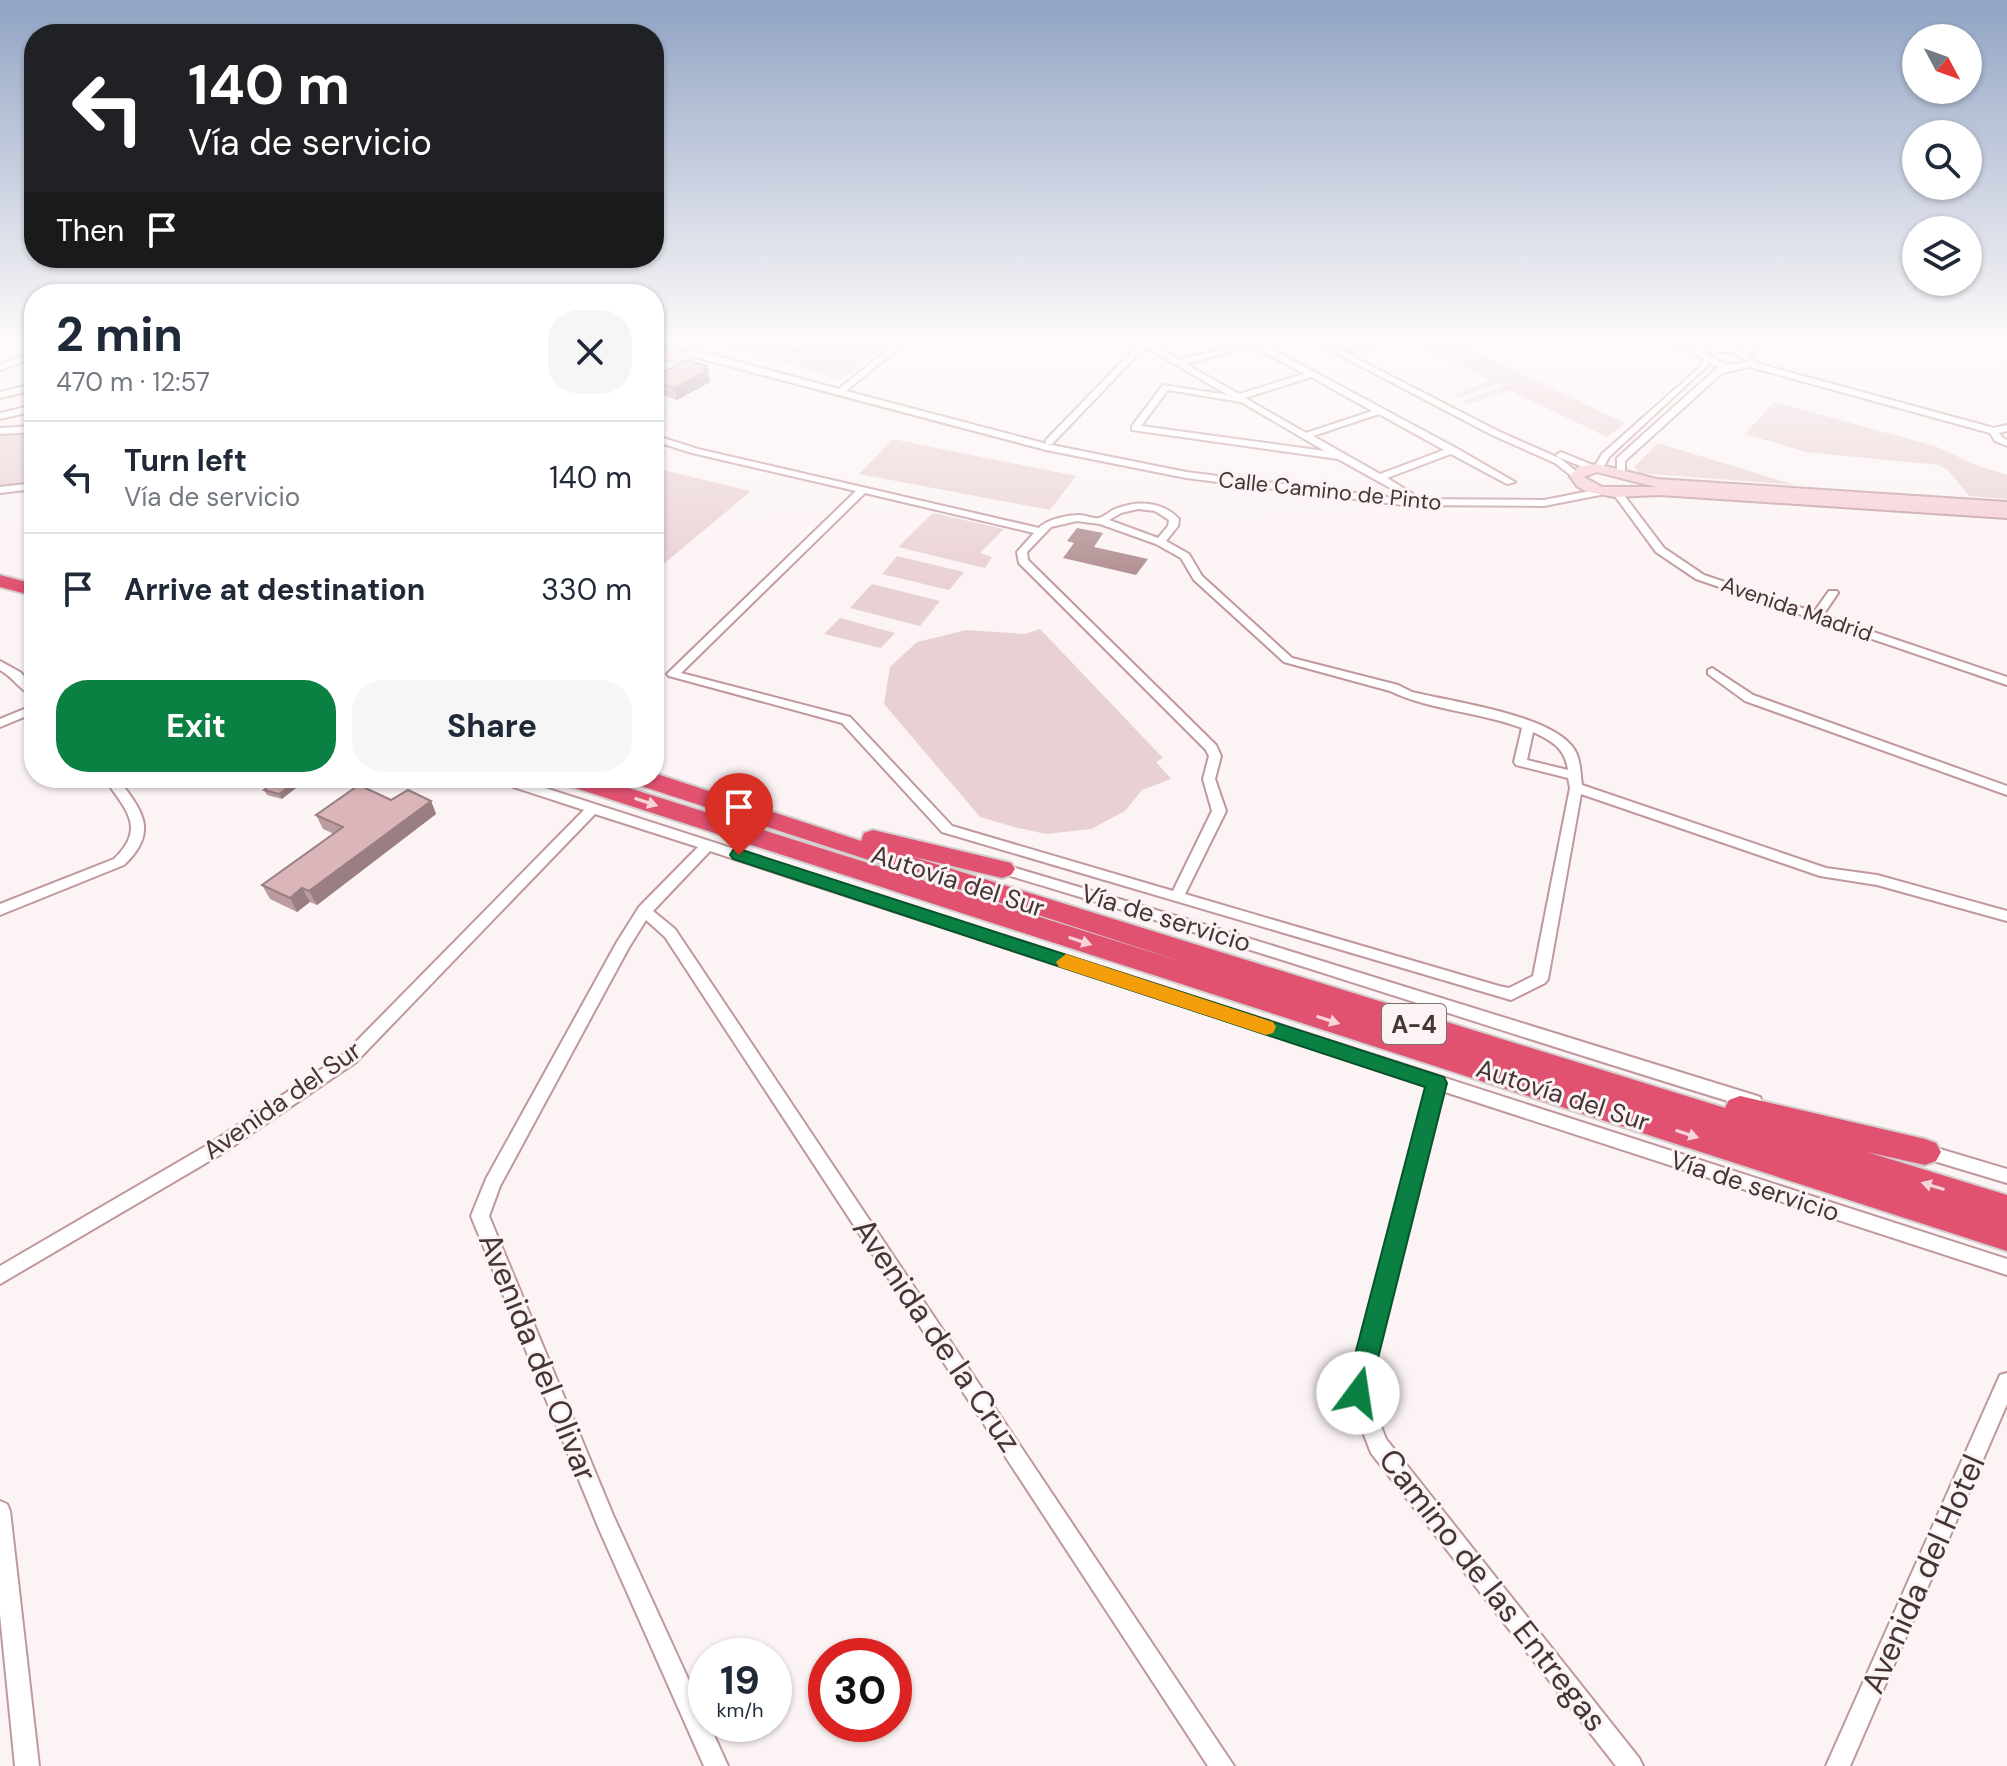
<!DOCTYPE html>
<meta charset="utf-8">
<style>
body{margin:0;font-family:"DM Sans",sans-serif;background:#f6f6f7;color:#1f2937;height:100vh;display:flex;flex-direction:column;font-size:30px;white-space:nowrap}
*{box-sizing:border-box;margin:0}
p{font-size:26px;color:#747a83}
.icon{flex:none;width:44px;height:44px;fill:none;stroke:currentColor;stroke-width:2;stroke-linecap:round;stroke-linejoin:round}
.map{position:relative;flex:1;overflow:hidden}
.details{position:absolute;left:24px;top:284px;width:640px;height:504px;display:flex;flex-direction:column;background:#fff;border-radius:32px;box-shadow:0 2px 6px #0004}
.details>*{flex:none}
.top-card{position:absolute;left:24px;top:24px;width:640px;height:244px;border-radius:32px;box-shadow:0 2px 6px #0004;background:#202124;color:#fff;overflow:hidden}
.needle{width:52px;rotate:131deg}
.controls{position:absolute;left:1902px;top:24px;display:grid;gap:16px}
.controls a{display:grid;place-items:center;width:80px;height:80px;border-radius:50%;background:#fff;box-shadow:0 2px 6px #0004;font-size:40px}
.speed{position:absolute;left:688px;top:1638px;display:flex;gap:16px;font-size:40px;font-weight:700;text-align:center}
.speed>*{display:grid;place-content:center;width:104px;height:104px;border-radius:50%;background:#fff;box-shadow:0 2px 6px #0004;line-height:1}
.speed small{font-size:20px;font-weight:400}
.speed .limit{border:12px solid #d22;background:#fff;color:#111}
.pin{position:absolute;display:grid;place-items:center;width:68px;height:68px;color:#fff;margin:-82px -34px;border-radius:50% 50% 50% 0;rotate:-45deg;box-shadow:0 0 8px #0007}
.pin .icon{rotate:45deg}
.me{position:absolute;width:88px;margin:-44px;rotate:14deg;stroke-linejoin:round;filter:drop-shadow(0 0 6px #0008)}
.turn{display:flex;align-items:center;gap:28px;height:168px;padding:0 32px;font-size:36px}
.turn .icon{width:104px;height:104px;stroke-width:2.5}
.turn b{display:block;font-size:56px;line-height:68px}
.then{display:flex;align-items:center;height:76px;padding:0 32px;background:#0003;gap:16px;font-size:30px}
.round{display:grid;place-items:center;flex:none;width:84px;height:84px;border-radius:32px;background:#f6f6f7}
.summary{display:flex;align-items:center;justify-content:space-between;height:136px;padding:0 32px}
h1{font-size:48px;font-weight:700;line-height:60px}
.primary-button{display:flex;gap:16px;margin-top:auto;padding:16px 32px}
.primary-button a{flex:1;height:92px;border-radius:32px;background:#0b8043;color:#fff;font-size:32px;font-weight:700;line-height:92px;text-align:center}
.primary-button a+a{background:#f6f6f7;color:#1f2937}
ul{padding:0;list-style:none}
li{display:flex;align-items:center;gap:24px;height:112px;padding:0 32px;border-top:2px solid #e0e1e3}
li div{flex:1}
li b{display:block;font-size:30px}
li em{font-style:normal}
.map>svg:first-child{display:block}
</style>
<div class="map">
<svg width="2007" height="1766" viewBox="0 0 2007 1766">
<rect width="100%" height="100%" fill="#fcf3f4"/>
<g fill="#e9d0d3">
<path d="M698,339H748L816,355L823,350L788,339H893L842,379Z"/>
<path d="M1406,339H1448L1625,423L1607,437L1509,390L1469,404L1463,401L1503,387L1498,384L1458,398L1452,395L1491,381Z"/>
<path d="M1774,402L1935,446L1976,465L2007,475V499L1969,496L1948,470L1939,465L1806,452L1745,434Z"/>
<path d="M34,433V483L0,487V436Z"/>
<path d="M893,439L1076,476L1050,510L859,474Z"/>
<path d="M1658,443L1795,485L1639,473L1634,467Z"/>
<path d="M654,468L751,491L654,572Z"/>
<path d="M933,513L1004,529L980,553L992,557L985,568L898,547Z"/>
<path d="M897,556L964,572L949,590L882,574Z"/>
<path d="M872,584L940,601L920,626L850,608Z"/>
<path d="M840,618L895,633L881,648L824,634Z"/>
<path d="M1040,629L1163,758L1156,762L1171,779L1142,790L1125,811L1091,829L1046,834L1014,827L980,817L884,704L890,667L917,642L967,630L1025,634Z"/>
</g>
<path fill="#af8c8f" d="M1077,528L1103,533L1094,547L1148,559L1136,575L1063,558L1074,543L1067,541Z"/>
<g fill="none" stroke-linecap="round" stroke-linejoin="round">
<g stroke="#c0989c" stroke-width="4">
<g id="street">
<path d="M758,339H773L822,352L818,355Z"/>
<path d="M901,339H910L846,391L1047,444L1186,472L1403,499L1544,500L1600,489L1605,492L1600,495L1544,506L1403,505L1186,478L1046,450L687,355L691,352L706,353L839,389Z"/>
<path d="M1133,339H1164L1151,344L1180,360L1255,340L1456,448L1515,482L1507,484L1451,454L1387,478L1413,494V498L1410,499L1338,459L1132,430V426L1163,385L1228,395L1145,347L1052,444H1046V440L1139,344ZM1251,345L1304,374L1239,394L1186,364ZM1311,377L1372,411L1306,433L1245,398ZM1168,390L1241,402L1325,451L1141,426ZM1379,414L1444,450L1380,474L1313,436Z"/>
<path d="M1309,339H1319L1498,431L1561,459L1582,476L1574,478L1555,463L1492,435Z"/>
<path d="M1376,339H1389L1353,352L1346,350Z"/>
<path d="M1657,339C1671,339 1682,344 1696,346C1712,347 1726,344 1742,349L1751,339H1759L1748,353L1756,363L1994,428L2007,425V431L1999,433L2002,437L2007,440V446L1995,441L1990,433L1750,367L1722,373L1625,461V474L1617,476V458L1716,369L1720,368L1710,363L1609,457L1602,470H1590L1558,457L1556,455L1561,452L1595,466L1602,454L1701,366L1704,360L1690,350ZM1703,351L1732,352L1747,361C1731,370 1717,361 1703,351Z"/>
<path d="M34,352V358L0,370V364Z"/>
<path d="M34,384V390L0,398V392Z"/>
<path d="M34,405V411L0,419V413Z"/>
<path d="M34,426V432L0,434V428Z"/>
<path d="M654,435L698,449L1039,528C1047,519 1068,515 1080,515C1085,515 1093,519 1099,518C1104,517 1110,511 1115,509C1137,500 1162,501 1179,519L1178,526L1166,541L1189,554L1202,576L1292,658L1398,685L1412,692C1453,702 1543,714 1570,744C1581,755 1580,771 1582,785L1826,868L1877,875L2007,911V921L1877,885L1820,876L1581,794L1548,979L1545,983L1511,1000L942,832L842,723L669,676L667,674L856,491L692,453L654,441ZM865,493L1034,533L1017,552L1019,563L1206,750L1209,756L1203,779L1212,811L1173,891L952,826L850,717L681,673ZM1138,509L1155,511L1169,520L1168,526L1158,538L1109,520L1121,513ZM1077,521L1100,524L1156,544L1181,558L1194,580L1284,662L1390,691C1429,710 1480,712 1522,728L1514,762L1516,765L1568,778L1570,788L1533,976L1509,988L1499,986L1185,894L1226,811L1215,779L1221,756L1216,745L1028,560L1027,552L1051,527ZM1533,732C1552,741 1565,748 1568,770L1527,760Z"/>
<path d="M34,483V489L0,493V487Z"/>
<path d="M1614,490H1620L1664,548L1704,575L1814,612L1829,591H1837L1838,593L1823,615L2007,677V685L1696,579L1656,552L1612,492Z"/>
<path d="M0,661L20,672L34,686V697C21,691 13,677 0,670Z"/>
<path d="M1712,668L1753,695L2007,786V795L1745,701L1708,674V670Z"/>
<path d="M34,705V713L0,727V719Z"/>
<path d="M104,778H117C143,811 159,832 124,865L0,915V904L114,859C148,827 124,808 104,778Z"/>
<path d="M494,778H514L2007,1259V1275L1442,1091L1368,1393L1386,1439L1639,1758L1643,1766H1616L1371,1453L1348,1393L1427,1086L710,851L653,911L675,929L1234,1766H1208L665,937L646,920L628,949L500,1186L489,1216L613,1515L706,1718V1724H709L728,1766H704L599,1529L471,1216L486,1179L617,942L639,907L698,847L595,814L356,1062L223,1153L0,1284V1266L211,1143L344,1054L584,810L495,781Z"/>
<path d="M1002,864L1196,922L1754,1095L1760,1097L1762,1102L1760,1107L1754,1109C1501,1032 1251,947 997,872L995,869Z"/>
<path d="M1920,1143L2007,1169V1183L1914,1155L1912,1150L1914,1145Z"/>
<path d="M2007,1373V1404L1850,1766H1826L2000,1375Z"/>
<path d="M0,1501L7,1504L10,1511L39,1766H15L0,1614Z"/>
</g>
</g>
<g stroke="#c0989c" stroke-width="4">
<g id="secondary">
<path d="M661,339L686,341L703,351C689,363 671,362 654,356V341ZM670,345L689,351L670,353L658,348Z"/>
<path d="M1597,464L1657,479L2007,502V518L1660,495L1614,497L1585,491L1577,486L1570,476L1578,467ZM1597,472L1652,486L1656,487H1602L1584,477Z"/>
</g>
</g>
<g stroke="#d3cfcf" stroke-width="4">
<g id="highway">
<path d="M0,575L34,584V596L0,587Z"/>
<path d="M654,773L861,841L864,833L873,830L1011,863L1015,869L1011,875L1002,878L910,856L1725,1108L1729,1100L1740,1096L1925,1139L1936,1143L1941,1152L1936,1161L1925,1165L1867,1152L2007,1195V1251L563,784L559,778H597L1186,963L635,784L631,778H654Z"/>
</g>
</g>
<use href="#street" fill="#fff" fill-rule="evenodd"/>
<use href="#secondary" fill="#f6cbd4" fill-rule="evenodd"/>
<use href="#highway" fill="#e15271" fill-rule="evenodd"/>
</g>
<g fill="#bb9c9f">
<path d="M707,366L710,382L677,400L654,393V377Z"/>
<path d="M280,778L282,799L267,795L264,790Z"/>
<path d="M391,800L431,801L436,814L317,905L310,902L297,912L270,899L262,885L334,834L323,829L316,815Z"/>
</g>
<g fill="#997f82">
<path d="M707,366L710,382L677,400L675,388Z"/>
<path d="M301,778H309L282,799L279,794Z"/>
<path d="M431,801L436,814L317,905L309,891Z"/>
<path d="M302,888L310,902L297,912L290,898Z"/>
</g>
<g fill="#dab5b9" stroke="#997f82" stroke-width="2">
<path d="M686,360L707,366L703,369L708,370L675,388L654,382V377Z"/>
<path d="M280,778H301L279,794L264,790Z"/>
<path d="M359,785L391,800L408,790L431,801L309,891L302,888L290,898L262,885L343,827L316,815Z"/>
</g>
<defs><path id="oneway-solid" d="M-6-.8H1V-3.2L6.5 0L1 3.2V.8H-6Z" transform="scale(2)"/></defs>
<g fill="#f7d3da">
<use href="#oneway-solid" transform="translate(646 802) rotate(18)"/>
<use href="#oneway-solid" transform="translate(1080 941) rotate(18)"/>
<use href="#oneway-solid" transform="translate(1328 1020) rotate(18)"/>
<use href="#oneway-solid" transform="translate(1687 1134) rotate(18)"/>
<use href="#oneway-solid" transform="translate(1933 1186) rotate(-163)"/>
</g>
<linearGradient id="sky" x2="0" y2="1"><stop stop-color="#91a4c4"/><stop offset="0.58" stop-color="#fefafa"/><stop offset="1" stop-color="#fefafa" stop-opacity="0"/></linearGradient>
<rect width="2007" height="586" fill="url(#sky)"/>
<path fill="#0b8043" stroke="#07532c" stroke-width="2" d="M739,849L1444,1077L1447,1083L1367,1402L1358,1405L1349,1402L1345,1393L1425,1087L733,859L730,855L733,850Z"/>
<path fill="#f59e0b" d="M1066,954L1273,1022L1276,1027L1273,1033L1266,1035L1059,967L1056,962Z"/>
<g text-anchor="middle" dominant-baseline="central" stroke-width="6" stroke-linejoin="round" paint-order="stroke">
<g font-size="22" fill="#463537" stroke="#fcf3f4">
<text transform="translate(1330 491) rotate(6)">Calle Camino de Pinto</text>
<text transform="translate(1797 609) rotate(19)">Avenida Madrid</text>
</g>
<rect fill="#fcf3f4" stroke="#7d6e70" stroke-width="2" x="1382" y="1004" width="64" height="40" rx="6"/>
<g font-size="24" font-weight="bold" fill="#463537">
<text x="1414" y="1024">A-4</text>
</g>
<g font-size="26" fill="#463537" stroke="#fcf3f4">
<text transform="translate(958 881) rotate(18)">Autovía del Sur</text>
<text transform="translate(1166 918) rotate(17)">Vía de servicio</text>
<text transform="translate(1563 1095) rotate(18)">Autovía del Sur</text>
<text transform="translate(282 1100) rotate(-35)">Avenida del Sur</text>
<text transform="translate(1755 1186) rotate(18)">Vía de servicio</text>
</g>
<g font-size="32" fill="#463537" stroke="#fcf3f4">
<text transform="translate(937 1335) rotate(56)">Avenida de la Cruz</text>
<text transform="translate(538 1357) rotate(68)">Avenida del Olivar</text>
<text transform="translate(1923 1574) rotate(-66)">Avenida del Hotel</text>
<text transform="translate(1493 1590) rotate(52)">Camino de las Entregas</text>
</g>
</g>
</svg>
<div class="controls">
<a><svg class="needle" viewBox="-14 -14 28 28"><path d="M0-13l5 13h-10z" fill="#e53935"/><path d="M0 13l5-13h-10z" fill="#747a83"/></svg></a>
<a><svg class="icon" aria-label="search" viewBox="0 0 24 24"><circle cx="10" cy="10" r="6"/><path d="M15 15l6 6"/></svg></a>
<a><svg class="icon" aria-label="layers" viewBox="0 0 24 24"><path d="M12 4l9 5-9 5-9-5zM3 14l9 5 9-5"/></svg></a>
</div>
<div class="speed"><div>19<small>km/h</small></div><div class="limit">30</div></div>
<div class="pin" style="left:739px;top:855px;background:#d93025"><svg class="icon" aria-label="arrive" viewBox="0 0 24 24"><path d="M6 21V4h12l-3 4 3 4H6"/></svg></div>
<svg class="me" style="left:1358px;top:1393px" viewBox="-20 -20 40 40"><circle r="19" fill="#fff"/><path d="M0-13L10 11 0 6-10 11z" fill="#0b8043"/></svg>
<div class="top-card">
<div class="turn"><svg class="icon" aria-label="left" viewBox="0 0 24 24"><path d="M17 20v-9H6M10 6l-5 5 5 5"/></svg><div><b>140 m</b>Vía de servicio</div></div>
<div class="then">Then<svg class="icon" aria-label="arrive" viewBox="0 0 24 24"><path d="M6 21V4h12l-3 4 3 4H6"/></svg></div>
</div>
<section class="details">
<div class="summary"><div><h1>2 min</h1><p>470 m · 12:57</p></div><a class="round"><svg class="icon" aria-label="close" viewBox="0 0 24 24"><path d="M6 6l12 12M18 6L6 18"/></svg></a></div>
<ul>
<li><svg class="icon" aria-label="left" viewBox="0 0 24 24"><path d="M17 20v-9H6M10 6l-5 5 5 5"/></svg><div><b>Turn left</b><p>Vía de servicio</p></div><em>140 m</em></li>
<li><svg class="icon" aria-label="arrive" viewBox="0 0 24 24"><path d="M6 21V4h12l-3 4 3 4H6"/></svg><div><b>Arrive at destination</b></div><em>330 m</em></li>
</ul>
<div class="primary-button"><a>Exit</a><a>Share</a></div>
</section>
</div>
